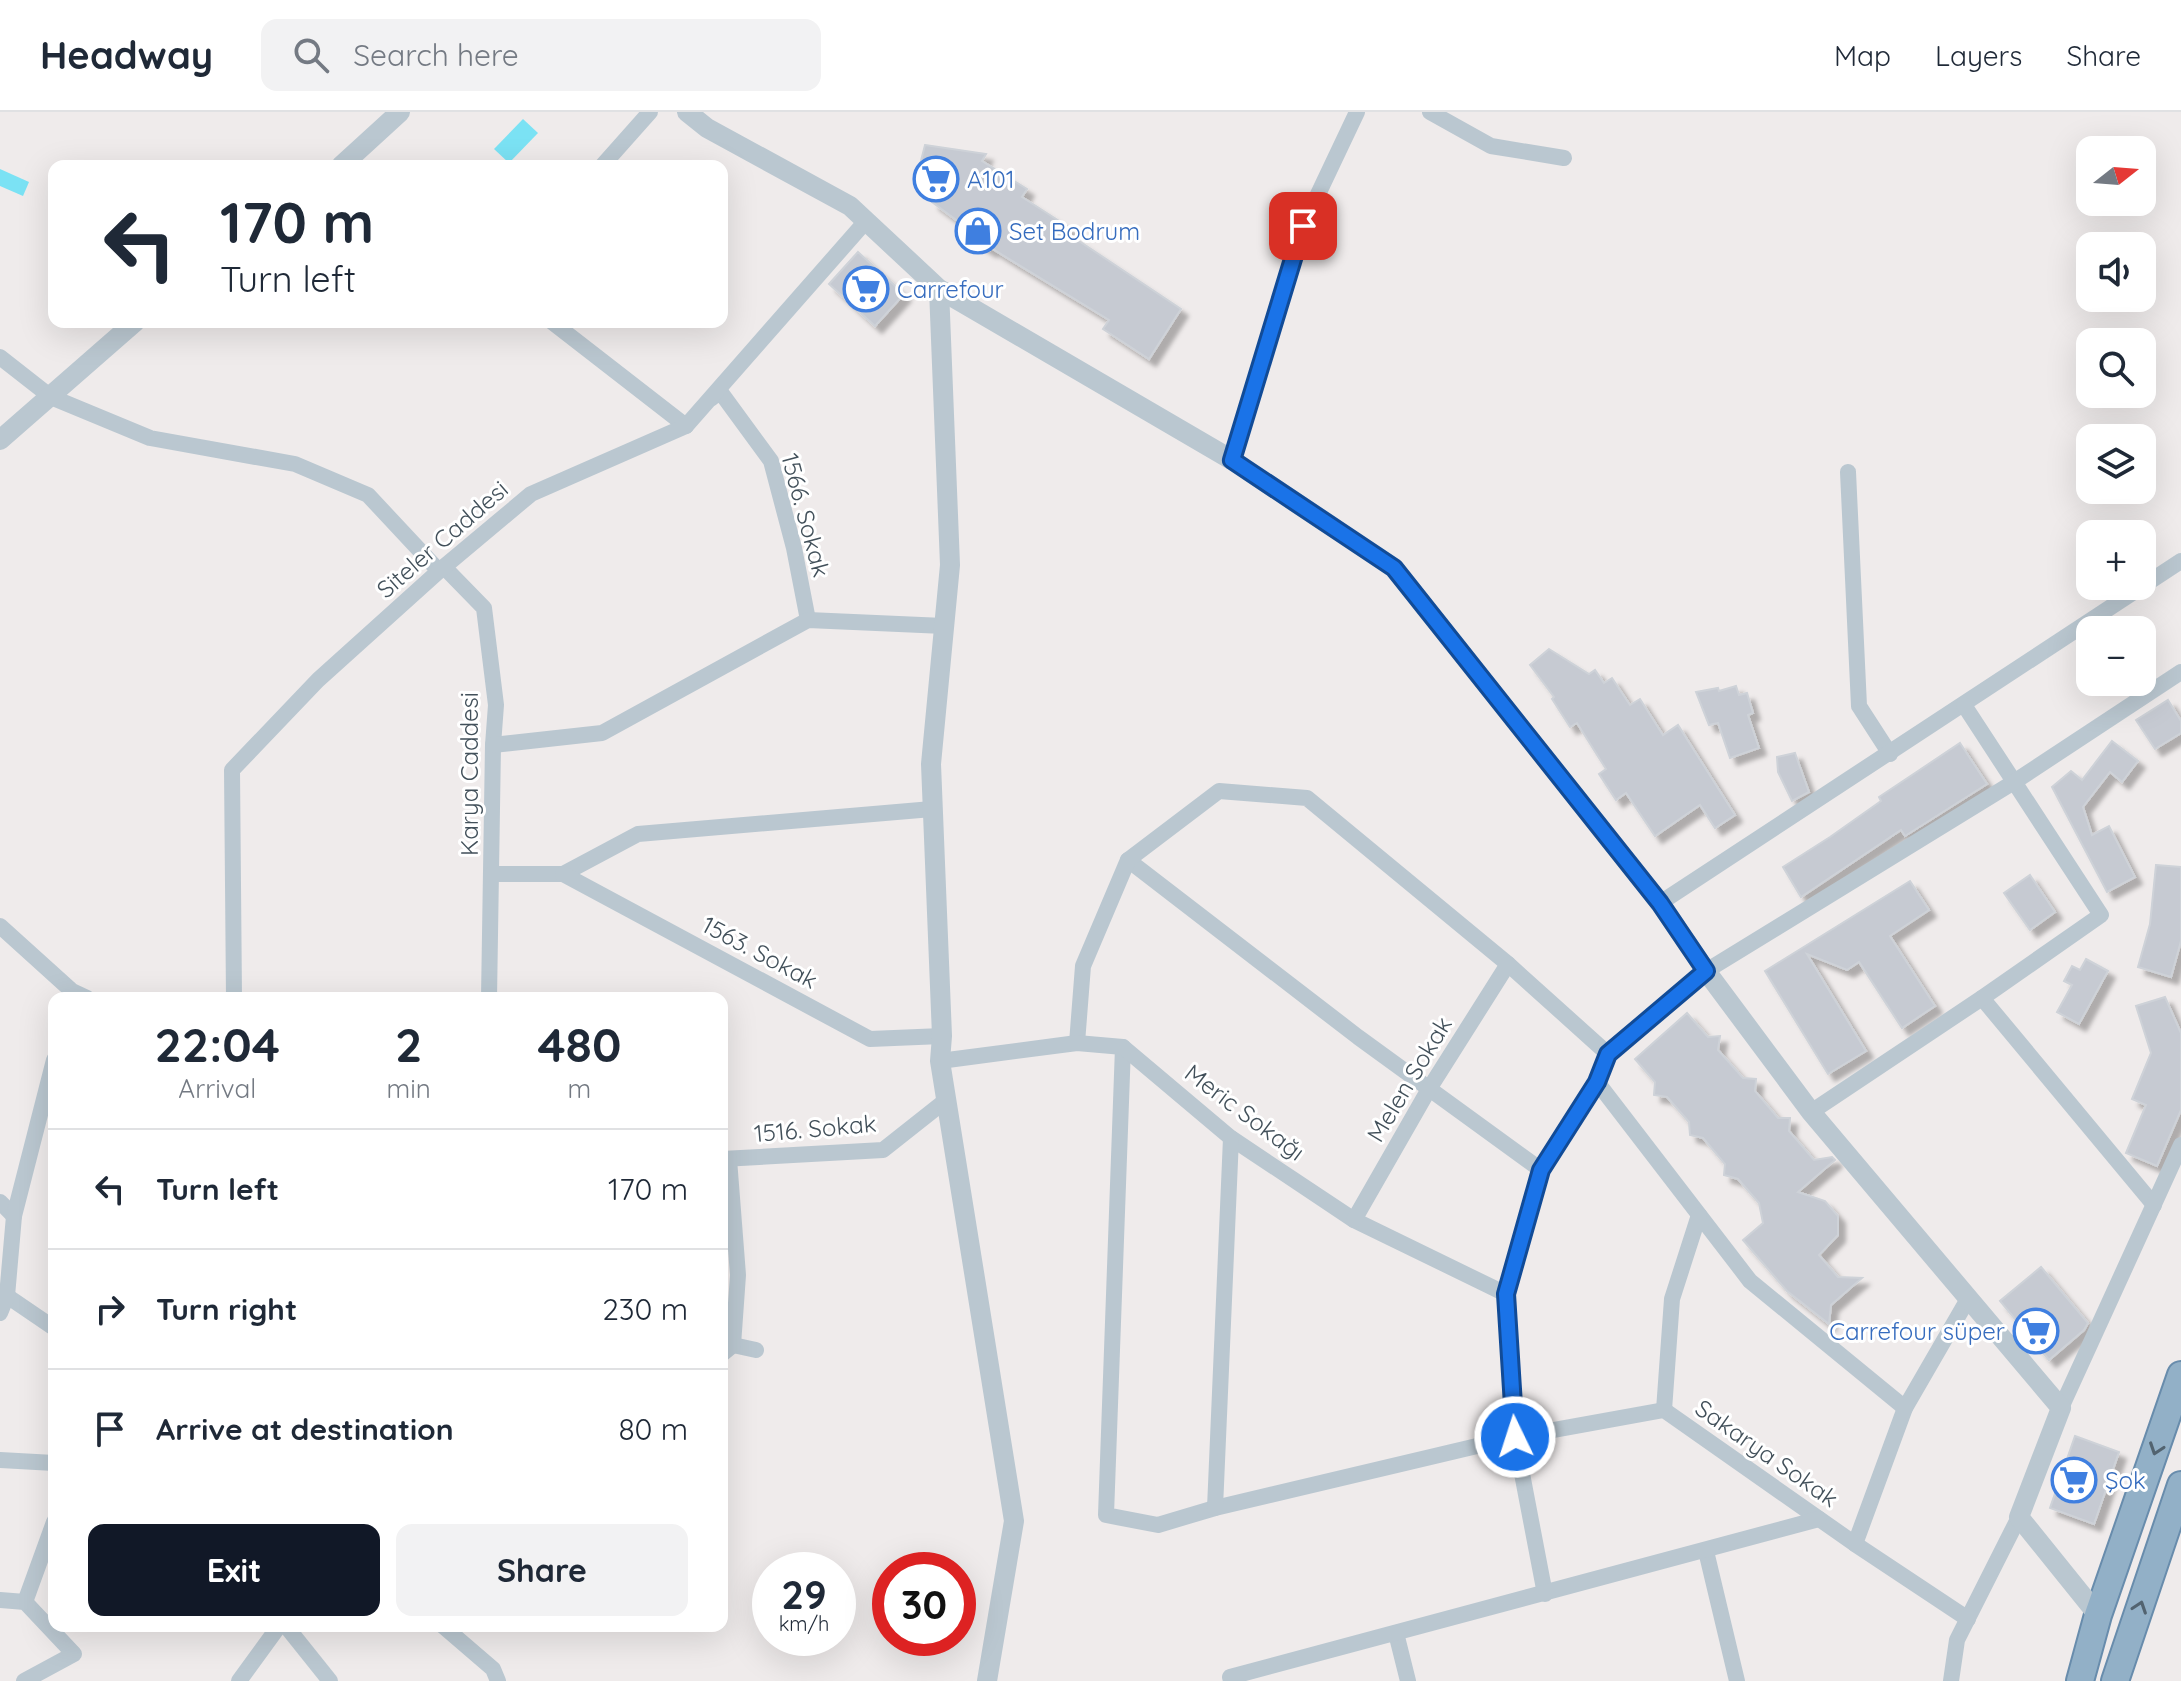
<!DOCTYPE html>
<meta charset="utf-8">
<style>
body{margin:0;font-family:Quicksand,sans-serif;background:#f2f2f3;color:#1f2937;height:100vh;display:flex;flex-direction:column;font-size:30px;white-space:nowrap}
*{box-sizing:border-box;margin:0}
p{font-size:26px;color:#747a83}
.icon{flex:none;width:44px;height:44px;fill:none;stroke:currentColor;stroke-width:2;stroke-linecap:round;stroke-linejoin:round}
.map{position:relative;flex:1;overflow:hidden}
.details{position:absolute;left:48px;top:880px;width:680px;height:640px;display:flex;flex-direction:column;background:#fff;border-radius:16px;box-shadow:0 8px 32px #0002}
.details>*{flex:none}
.top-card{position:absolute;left:48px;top:48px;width:680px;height:168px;border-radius:16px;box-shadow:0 8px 32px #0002;background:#fff;color:#1f2937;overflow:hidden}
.needle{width:52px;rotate:73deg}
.buttons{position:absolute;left:2076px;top:24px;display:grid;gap:16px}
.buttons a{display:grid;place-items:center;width:80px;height:80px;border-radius:16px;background:#fff;box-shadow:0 8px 32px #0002;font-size:40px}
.speed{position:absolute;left:752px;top:1440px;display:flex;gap:16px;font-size:40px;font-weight:700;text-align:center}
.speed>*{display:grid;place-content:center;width:104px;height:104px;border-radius:50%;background:#fff;box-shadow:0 8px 32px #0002;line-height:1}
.speed small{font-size:20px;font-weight:400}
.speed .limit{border:12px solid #d22;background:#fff;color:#111}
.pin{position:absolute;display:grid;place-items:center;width:68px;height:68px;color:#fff;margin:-34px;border-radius:16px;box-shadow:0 4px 12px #0006}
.me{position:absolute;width:88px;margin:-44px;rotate:356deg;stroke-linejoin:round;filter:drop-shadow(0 0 6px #0008)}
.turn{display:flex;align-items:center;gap:28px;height:168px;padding:0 40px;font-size:36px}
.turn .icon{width:104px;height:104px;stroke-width:2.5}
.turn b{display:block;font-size:56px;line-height:68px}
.eta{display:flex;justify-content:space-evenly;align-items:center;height:136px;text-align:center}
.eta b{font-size:48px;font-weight:700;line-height:56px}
.action{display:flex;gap:16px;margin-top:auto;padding:16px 40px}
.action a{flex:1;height:92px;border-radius:16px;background:#111827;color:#fff;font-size:32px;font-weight:700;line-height:92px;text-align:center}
.action a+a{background:#f2f2f3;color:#1f2937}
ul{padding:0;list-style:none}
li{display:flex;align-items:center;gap:24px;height:120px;padding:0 40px;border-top:2px solid #e0e1e3}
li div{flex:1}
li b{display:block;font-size:30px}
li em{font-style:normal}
header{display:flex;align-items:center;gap:48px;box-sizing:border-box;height:112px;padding:0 40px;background:#fff;border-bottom:2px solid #e0e1e3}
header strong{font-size:38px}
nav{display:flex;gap:44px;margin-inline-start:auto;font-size:28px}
.search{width:560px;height:72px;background:#f2f2f3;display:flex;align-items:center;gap:20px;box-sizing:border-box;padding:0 28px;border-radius:16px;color:#747a83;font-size:30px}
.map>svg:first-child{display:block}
</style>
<header>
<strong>Headway</strong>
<div class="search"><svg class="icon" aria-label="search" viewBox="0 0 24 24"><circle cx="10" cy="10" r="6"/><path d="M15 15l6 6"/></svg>Search here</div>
<nav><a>Map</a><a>Layers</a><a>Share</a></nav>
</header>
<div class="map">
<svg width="2181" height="1569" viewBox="0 0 2181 1569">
<defs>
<filter id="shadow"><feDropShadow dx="7" dy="7" stdDeviation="2" flood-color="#0004"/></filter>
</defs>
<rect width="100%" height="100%" fill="#efebeb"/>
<g fill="#7be2f4">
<path d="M523,7L538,21L509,51L494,37Z"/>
<path d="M0,57L29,70L23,84L0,74Z"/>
</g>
<g fill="#c6cad2" stroke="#ced2d8" stroke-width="2" filter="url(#shadow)">
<path d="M925,33L986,42L982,49L1027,77L1022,85L1070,116L1067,121L1181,197L1149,247L1103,217L1109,208L991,136L990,138L959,120L963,113L932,90L936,84L915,72Z"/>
<path d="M858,140L904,182L875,214L829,172Z"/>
<path d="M1549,537L1589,562L1595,558L1604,571L1612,566L1630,593L1640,587L1663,623L1678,613L1735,703L1715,716L1700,693L1655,724L1626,681L1616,688L1599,662L1606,657L1577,611L1570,615L1552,587L1554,585L1530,553Z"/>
<path d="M1736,574L1739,583L1747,581L1753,601L1748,603L1759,636L1730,646L1718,611L1709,613L1696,580L1718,576L1719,579Z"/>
<path d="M2168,588L2181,609V621L2155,637L2136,608Z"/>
<path d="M2112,629L2138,649L2122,670L2110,660L2083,695L2092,723L2109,714L2135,765L2107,780L2052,675L2071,659L2082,668Z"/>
<path d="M1960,631L1987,672L1905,724L1901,718L1801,785L1783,755L1830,725L1881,689L1879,685Z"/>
<path d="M1795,641L1809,680L1792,689L1778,660L1777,645Z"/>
<path d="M2156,753L2181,755V829L2171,865L2138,855L2150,812Z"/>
<path d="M2030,763L2055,800L2030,818L2004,781Z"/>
<path d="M1910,769L1929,798L1890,824L1935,894L1902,916L1859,850L1847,858L1807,842L1866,939L1828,962L1765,859Z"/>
<path d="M2086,847L2108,859L2079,912L2057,900L2072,873L2064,869L2072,854L2080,858Z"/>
<path d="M2165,885L2181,921V998L2157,1054L2126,1041L2146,993L2132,987L2151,941L2136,894Z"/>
<path d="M1687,901L1708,925L1720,924L1718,938L1743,966L1756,967L1755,979L1778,1006H1790L1789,1019L1814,1048L1832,1045L1835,1048L1798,1080L1825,1089L1838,1104V1123L1819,1143L1838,1165L1862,1166L1831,1193L1829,1212L1787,1179L1743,1128L1763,1111L1759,1091L1738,1067L1724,1063L1725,1052L1703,1026L1690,1023L1689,1010L1667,985L1654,983L1655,970L1635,947Z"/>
<path d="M2041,1155L2088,1211L2084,1218L2049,1248L2000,1189Z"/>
<path d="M2075,1324L2119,1340L2094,1412L2050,1396Z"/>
</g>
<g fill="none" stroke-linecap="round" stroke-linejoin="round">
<g stroke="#688cac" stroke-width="30">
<g id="trunk">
<path d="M2080,1569L2098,1503L2181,1263"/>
<path d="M2115,1569L2181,1373"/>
</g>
</g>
<g stroke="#bac7d0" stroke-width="16">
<path d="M1430,0L1491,34L1564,46"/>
<path d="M602,54L650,0"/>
<path d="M552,210L686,314"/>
<path d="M0,245L51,285L150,326L295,352L368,383L439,459"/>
<path d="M712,286L719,278L771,349L794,436L808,508"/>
<path d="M1232,348L1303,114L1357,0"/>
<path d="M1848,360L1859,594L1890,642"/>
<path d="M444,455L484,496L496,593L493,633L489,886"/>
<path d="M493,633L602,621L808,508L944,514"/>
<path d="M1128,748L1358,925L1541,1058"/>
<path d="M492,762H563L638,722L932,697"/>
<path d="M563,762L870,927L942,924"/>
<path d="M1660,791L2181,449"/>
<path d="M0,814L72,879L87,886"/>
<path d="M234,886L232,658L318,568L439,459L531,382L686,314L866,109"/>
<path d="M1982,886L2154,1093"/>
<path d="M1077,931L1083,854L1128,748L1219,679L1307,686L1508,852L1608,942"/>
<path d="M1123,935L1106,1403L1158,1413L1215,1396L1515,1325L1664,1298L1855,1432L1968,1507"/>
<path d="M940,949L1077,931L1123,935L1231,1026L1354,1108L1506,1182"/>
<path d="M1597,970L1750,1169L1905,1296"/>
<path d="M1811,1000L1982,886L2101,803L1964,593"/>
<path d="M722,1047L883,1038L945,989"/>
<path d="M0,1090L14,1104"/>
<path d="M1354,1108L1429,977L1508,852"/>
<path d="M7,1184L54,1216"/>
<path d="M0,1201L7,1184L14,1104L54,948"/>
<path d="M733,1233L756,1238"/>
<path d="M722,1242L733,1233L738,1163L729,1047"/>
<path d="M2061,1296L2181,1033"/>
<path d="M1664,1298L1672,1187L1699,1103"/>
<path d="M0,1348L54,1351"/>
<path d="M1215,1396L1231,1026"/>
<path d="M1855,1432L1905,1296L1968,1187"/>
<path d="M1706,1439L1737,1569"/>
<path d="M1545,1482L1515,1325L1506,1182L1541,1058L1597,970L1608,942L1706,859L2014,670L2181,560"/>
<path d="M0,1488L25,1490L74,1542L24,1569"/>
<path d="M25,1490L54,1410"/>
<path d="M286,1514L330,1569"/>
<path d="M443,1514L493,1557L498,1569"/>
<path d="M1396,1521L1408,1569"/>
<path d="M239,1569L279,1514"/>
<path d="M1231,1569L1230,1565L1819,1407"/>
<path d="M1951,1569L1957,1528L2019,1405"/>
</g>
<g stroke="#bac7d0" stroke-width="20">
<path d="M687,0L707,16L850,94L939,177L1232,348L1394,456L1660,791L1706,859L1811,1000L2061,1296L2019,1405L2098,1503"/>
<path d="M341,54L400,0"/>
<path d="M939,177L950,453L931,652L942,924L940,949L1014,1409L987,1569"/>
<path d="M0,328L135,210"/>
</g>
<use href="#trunk" stroke="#92b0c7" stroke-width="26"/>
</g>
<defs><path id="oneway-chevron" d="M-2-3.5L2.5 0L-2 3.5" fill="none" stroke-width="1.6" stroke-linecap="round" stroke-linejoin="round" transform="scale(2)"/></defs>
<g stroke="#526370">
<use href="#oneway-chevron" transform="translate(2156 1337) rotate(109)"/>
<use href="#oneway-chevron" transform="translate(2140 1495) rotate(-71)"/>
</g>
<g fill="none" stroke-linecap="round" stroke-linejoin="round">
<g stroke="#114b97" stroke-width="20">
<path id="route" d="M1303,114L1232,348L1394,456L1660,791L1706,859L1608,942L1597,970L1541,1058L1506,1182L1515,1325"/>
</g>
<use href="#route" stroke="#1a73e8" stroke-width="14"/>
</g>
<defs>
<g id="supermarket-ring" transform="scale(2.3)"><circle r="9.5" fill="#fff" stroke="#3f7fe0" stroke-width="1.5"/><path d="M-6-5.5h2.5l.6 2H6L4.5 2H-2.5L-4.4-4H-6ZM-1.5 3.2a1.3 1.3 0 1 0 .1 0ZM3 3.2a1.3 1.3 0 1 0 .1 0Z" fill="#3f7fe0"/></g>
<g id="shop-ring" transform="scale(2.3)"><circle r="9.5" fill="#fff" stroke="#3f7fe0" stroke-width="1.5"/><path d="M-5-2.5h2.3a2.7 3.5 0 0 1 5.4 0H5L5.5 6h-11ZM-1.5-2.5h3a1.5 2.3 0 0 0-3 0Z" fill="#3f7fe0"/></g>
</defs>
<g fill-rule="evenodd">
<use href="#supermarket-ring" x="936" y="67"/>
<use href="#shop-ring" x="978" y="119"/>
<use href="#supermarket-ring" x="866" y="177"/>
<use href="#supermarket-ring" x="2036" y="1219"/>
<use href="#supermarket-ring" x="2074" y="1368"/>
</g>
<g text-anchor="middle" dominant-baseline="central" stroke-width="6" stroke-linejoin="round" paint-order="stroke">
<g font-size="24" fill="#366cbe" stroke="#fff" text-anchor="start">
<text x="967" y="67">A101</text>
<text x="1009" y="119">Set Bodrum</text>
<text x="897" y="177">Carrefour</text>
<text x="2005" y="1219" text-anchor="end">Carrefour süper</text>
<text x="2105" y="1368">Şok</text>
</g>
<g font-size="24" fill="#42505a" stroke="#fff">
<text transform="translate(806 403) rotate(75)">1566. Sokak</text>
<text transform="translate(442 427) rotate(-41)">Siteler Caddesi</text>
<text transform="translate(469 662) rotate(-90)">Karya Caddesi</text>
<text transform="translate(760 840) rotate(28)">1563. Sokak</text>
<text transform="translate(1409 967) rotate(-59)">Melen Sokak</text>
<text transform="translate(1245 1000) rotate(37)">Meric Sokağı</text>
<text transform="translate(815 1016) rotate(-5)">1516. Sokak</text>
<text transform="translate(1767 1341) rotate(35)">Sakarya Sokak</text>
</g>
</g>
</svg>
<div class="buttons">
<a><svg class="needle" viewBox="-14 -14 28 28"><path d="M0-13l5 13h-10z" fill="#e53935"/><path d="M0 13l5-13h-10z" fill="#747a83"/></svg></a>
<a><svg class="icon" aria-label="sound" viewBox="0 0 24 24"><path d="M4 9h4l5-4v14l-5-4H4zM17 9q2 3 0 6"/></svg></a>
<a><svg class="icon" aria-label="search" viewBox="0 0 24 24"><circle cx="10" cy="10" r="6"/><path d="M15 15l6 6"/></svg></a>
<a><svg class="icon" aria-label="layers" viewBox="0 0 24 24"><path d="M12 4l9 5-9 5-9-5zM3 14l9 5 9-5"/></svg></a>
<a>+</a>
<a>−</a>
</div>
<div class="speed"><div>29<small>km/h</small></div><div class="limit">30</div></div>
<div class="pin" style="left:1303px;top:114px;background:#d93025"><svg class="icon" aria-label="arrive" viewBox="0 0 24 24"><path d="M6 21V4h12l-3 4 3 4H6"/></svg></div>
<svg class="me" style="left:1515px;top:1325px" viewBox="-20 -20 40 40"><circle r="17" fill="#1a73e8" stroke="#fff" stroke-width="3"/><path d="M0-11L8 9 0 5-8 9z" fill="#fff"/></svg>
<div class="top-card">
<div class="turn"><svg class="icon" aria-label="left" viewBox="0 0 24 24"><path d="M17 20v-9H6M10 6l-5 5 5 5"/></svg><div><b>170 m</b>Turn left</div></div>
</div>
<section class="details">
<div class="eta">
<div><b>22:04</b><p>Arrival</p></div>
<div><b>2</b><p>min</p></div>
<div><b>480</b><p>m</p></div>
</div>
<ul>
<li><svg class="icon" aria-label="left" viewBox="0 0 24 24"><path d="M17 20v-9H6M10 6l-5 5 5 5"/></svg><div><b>Turn left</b></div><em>170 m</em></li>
<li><svg class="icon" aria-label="right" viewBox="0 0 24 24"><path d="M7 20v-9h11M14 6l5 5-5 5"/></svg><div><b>Turn right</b></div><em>230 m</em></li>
<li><svg class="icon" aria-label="arrive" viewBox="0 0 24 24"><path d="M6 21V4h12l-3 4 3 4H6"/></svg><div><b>Arrive at destination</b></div><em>80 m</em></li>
</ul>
<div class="action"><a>Exit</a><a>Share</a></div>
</section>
</div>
